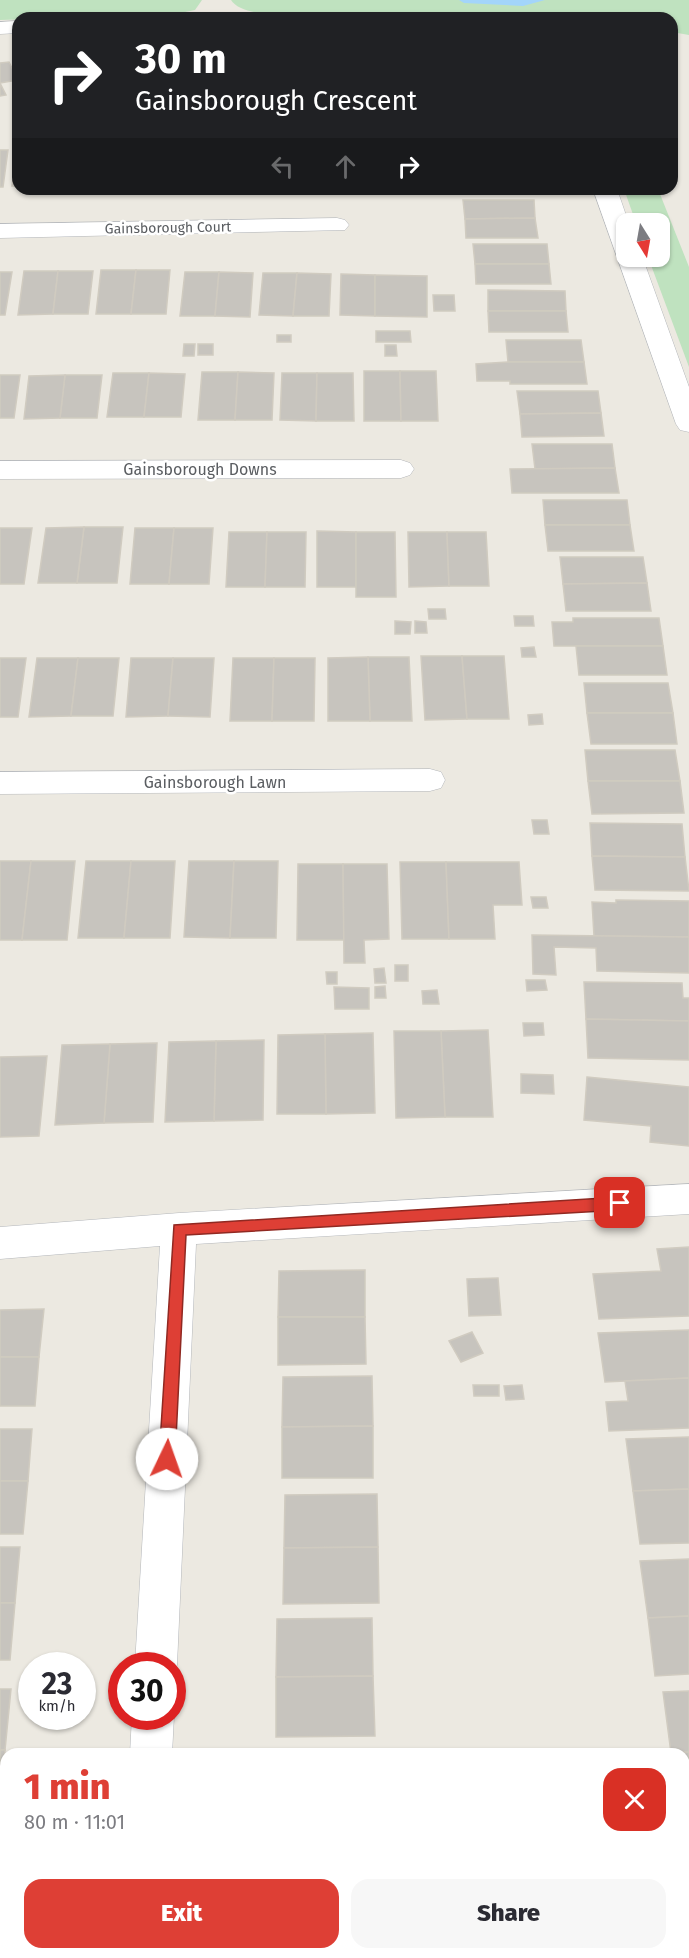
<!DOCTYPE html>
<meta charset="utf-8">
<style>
body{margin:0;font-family:"Fira Sans",sans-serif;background:#f7f7f7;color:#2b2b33;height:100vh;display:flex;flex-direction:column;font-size:22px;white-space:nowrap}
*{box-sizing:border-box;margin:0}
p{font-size:20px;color:#7c7c81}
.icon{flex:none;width:33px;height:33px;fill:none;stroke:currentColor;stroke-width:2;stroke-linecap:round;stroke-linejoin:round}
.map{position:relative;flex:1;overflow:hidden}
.drawer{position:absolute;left:0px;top:1748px;width:690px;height:212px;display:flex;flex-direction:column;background:#fff;border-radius:18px 18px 0 0;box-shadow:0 2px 4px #0004}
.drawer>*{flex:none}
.banner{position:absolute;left:12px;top:12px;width:666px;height:183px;border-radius:18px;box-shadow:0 2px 4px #0004;background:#202124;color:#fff;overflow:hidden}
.needle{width:39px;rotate:169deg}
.controls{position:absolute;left:616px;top:213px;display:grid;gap:12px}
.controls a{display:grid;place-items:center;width:54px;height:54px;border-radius:12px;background:#fff;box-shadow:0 2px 4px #0004;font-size:30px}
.speed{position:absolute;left:18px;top:1652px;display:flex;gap:12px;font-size:30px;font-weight:700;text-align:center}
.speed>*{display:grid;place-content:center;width:78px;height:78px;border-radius:50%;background:#fff;box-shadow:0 2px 4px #0004;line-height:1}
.speed small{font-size:15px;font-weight:400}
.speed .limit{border:9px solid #d22;background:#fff;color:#111}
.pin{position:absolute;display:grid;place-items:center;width:51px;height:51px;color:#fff;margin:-26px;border-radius:12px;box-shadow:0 3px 9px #0006}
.me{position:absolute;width:66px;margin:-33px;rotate:3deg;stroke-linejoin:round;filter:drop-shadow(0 0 4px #0008)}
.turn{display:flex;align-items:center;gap:21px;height:126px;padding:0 24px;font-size:27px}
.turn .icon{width:78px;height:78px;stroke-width:2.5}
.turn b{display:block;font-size:42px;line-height:51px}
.lanes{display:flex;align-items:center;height:57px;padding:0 24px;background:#0003;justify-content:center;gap:30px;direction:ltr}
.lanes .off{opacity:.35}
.round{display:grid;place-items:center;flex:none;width:63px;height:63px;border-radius:18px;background:#f7f7f7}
.headline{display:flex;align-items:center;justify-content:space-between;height:102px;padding:0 24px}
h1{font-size:36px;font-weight:800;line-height:45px;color:#de3f35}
.action{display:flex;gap:12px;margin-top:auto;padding:12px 24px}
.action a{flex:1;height:69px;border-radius:18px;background:#de3f35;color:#fff;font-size:24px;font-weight:800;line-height:69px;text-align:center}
.action a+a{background:#f7f7f7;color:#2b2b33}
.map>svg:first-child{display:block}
</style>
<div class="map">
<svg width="689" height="1958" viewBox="0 0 689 1958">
<rect width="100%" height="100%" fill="#ece9e1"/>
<g fill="#bfe2bf">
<path d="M0,0H202L195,10L170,15L0,20Z"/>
<path d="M231,0H689V35L672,32V18H354L353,13C327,13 245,23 231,0Z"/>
<path d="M624,189H658L689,267V367L648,257L660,256V224L636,223Z"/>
</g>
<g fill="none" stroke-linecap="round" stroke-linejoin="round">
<path fill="#a3d5fa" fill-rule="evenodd" d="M459,0H545L523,6L464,3Z"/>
</g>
<g fill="#c7c4be" stroke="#d0cbc0" stroke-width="1.5">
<path d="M9,62L18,80L0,83L6,95L0,96V63Z"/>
<path d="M0,150H8L3,187H0Z"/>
<path d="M17,151L18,186H12Z"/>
<path d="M438,189H525L526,194H438Z"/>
<path d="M463,200H534L535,218L465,219Z"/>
<path d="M535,218L538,238H466L465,219Z"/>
<path d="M473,244H547L549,264H475Z"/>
<path d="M475,264H549L551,284H476Z"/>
<path d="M101,270H136L131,314H96Z"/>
<path d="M136,270H170L166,314H131Z"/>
<path d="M24,271H58L53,314L18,315Z"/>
<path d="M58,271H93L88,314H53Z"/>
<path d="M0,272H12L5,315H0Z"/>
<path d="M185,272H219L215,316H180Z"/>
<path d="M219,272L253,273L250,317L215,316Z"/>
<path d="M263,273H297L293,316L259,315Z"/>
<path d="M297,273L331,274L329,316H293Z"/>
<path d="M341,274L375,275V316L340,315Z"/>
<path d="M375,275L427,276V317L375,316Z"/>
<path d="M488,290L565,291L566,311H488Z"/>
<path d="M433,295H454L455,311H434Z"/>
<path d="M488,311H566L568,332H489Z"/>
<path d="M376,331H410L411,342H376Z"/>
<rect x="277" y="335" width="14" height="7"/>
<path d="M506,340H581L584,362H508Z"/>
<path d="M184,344H195L194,356H183Z"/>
<rect x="198" y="344" width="15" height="11"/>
<path d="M385,345H396L397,356H385Z"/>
<path d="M508,362H584L587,384H510V381H477L476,364Z"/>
<path d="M364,371H400L401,421H364Z"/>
<path d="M400,371H436L438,421H401Z"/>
<path d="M202,372H238L235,420H198Z"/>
<path d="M238,372L274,373L272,420H235Z"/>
<path d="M113,373H149L144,417H107Z"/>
<path d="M149,373L185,374L181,417H144Z"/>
<path d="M282,373H317L316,421L280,420Z"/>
<path d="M317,373H353L354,421H316Z"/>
<path d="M0,375H20L14,418H0Z"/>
<path d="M65,375H102L97,418H60Z"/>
<path d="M65,375L60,418L24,419L29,376Z"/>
<path d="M517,391H598L601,413L520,414Z"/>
<path d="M601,413L604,436L522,437L520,414Z"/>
<path d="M532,444H612L615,468L535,469Z"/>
<path d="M615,468L619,493H512L510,469Z"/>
<path d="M543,500H627L630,525H545Z"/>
<path d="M545,525H630L634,551H548Z"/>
<path d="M84,527H123L117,583H77Z"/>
<path d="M84,527L77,583H38L46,528Z"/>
<path d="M0,528H32L24,584H0Z"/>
<path d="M135,528H174L169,584H130Z"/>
<path d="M174,528H213L209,584H169Z"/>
<path d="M317,531L356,532V587H317Z"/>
<path d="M229,532H267L265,587H226Z"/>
<path d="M267,532H306L305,587H265Z"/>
<path d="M356,532H395L396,597H356Z"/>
<path d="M408,532H447L449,586L409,587Z"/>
<path d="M447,532H486L489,586H449Z"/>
<path d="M560,557H643L647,583L563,584Z"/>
<path d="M647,583L651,611H566L563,584Z"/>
<path d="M428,609H445L446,619H429Z"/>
<path d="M514,616H533L534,626H515Z"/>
<path d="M573,618H659L663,646H554L552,622H573Z"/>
<path d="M395,621L411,622L410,634H395Z"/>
<path d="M415,621L426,622L427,633H415Z"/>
<path d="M576,646H663L667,675H579Z"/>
<path d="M534,647L536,657H522L521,648Z"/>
<path d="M421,656H462L467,719L425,720Z"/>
<path d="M462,656H504L509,719H467Z"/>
<path d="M368,657H409L412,721H370Z"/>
<path d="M368,657L370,721H328V658Z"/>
<path d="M0,658H26L18,717H0Z"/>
<path d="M37,658H78L71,716L29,717Z"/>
<path d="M78,658H119L113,716H71Z"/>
<path d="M131,658H173L168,716L126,717Z"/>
<path d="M173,658H214L210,717L168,716Z"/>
<path d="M233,658H274L272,721H230Z"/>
<path d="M274,658H315L314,721H272Z"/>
<path d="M584,683H668L673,713H587Z"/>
<path d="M587,713H673L677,744H591Z"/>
<path d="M542,714L543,724L529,725L528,715Z"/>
<path d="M585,750H675L680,781H588Z"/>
<path d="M588,781H680L684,813L592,814Z"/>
<path d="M532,820H547L549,834H534Z"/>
<path d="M590,823L682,824L685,857L592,856Z"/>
<path d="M592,856L685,857L689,891L595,890Z"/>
<path d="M0,861H31L22,940H0Z"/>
<path d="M31,861H75L67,940H22Z"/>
<path d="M86,861H131L124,938H78Z"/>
<path d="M131,861H175L170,938H124Z"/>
<path d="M189,861H234L230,938L184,937Z"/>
<path d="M234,861H278L276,938H230Z"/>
<path d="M400,862H446L449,939H402Z"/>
<path d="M446,862H519L522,905H493L495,939H449Z"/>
<path d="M298,864H343L344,940H297Z"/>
<path d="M343,864H387L389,939L364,940L365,963H344Z"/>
<path d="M531,897H546L548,908H533Z"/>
<path d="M616,900L689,901V937L594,936L592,902L616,903Z"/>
<path d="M532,935L689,937V973L597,971L596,948L554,947L556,975L533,974Z"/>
<rect x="395" y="965" width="13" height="16"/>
<path d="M384,968L386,983H375L374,969Z"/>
<path d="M326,972H337V984H327Z"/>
<path d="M526,980H545L547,990L527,991Z"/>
<path d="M584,982L682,983L683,998H689V1021L586,1019Z"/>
<path d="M385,986L386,998H375V987Z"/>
<path d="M334,987L369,988V1009H335Z"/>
<path d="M437,990L439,1004H423L422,991Z"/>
<path d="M586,1019L689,1021V1060L588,1058Z"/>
<path d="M523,1023H543L544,1035L524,1036Z"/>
<path d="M488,1030L493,1117H445L441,1031Z"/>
<path d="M394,1031H441L445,1117L396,1118Z"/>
<path d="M373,1033L375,1113L326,1114L325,1034Z"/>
<path d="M325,1034L326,1114H277L278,1035Z"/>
<path d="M264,1040L263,1120L214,1121L216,1041Z"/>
<path d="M216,1041L214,1121L165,1122L169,1042Z"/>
<path d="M157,1043L153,1122L104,1123L110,1044Z"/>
<path d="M110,1044L104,1123L55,1125L62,1045Z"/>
<path d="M47,1056L39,1136L0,1137V1057Z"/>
<path d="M521,1074L553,1075L554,1094L521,1093Z"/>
<path d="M587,1077L689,1087V1146L650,1142L651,1126L584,1120Z"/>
<path d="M689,1247V1316L599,1319L593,1274L661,1271L657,1249Z"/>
<path d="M365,1270V1317H278L279,1271Z"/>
<path d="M498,1278L501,1315L469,1316L467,1279Z"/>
<path d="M44,1309L39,1357H0V1310Z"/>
<path d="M278,1317H365L366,1364L278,1365Z"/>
<path d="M689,1330V1378L605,1382L598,1333Z"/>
<path d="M472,1332L483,1353L461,1362L449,1341Z"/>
<path d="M0,1357H39L35,1406H0Z"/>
<path d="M372,1376L373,1426L282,1427L283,1377Z"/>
<path d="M689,1378V1428L609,1431L606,1402L628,1401L625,1381Z"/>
<path d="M473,1385H499V1396H474Z"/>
<path d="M522,1385L524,1399L506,1400L504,1386Z"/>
<path d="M373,1426V1478H282V1427Z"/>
<path d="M0,1429H32L28,1481H0Z"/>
<path d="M689,1437V1489L633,1491L626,1439Z"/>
<path d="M0,1481H28L23,1534H0Z"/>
<path d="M689,1489V1543L640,1544L633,1491Z"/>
<path d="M377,1494L378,1547L284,1548L285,1495Z"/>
<path d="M0,1547H20L15,1603H0Z"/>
<path d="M378,1547L379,1603L283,1604L284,1548Z"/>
<path d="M689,1559V1616L648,1618L640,1561Z"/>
<path d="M0,1603H15L10,1660H0Z"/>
<path d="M689,1616V1674L655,1676L648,1618Z"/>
<path d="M372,1618L373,1676L276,1677L277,1619Z"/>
<path d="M373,1676L375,1736L276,1737V1677Z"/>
<path d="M0,1689H11L5,1750H0Z"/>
<path d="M689,1691V1752L671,1753L663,1692Z"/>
<path d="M0,1750H5L0,1803Z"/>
<path d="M689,1752V1815H684V1754L671,1753Z"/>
</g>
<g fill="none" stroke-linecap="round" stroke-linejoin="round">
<g stroke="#b4b7bb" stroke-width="1">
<g id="street">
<path d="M18,21V33L0,34V22Z"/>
<path d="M593,189H617L629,224H627V256H642L689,387V432L680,430L676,424Z"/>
<path d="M337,218L345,220L349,225L345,230L0,238V224Z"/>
<path d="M401,460L410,463L414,469L410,475L401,478L0,479V461Z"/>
<path d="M430,769L441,772L445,780L441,788L430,791L0,794V772Z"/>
<path d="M689,1184V1214L196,1244L177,1665L172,1675V1665H135L160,1246L0,1259V1227L179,1213Z"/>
<path d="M172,1712L174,1716L172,1754H130L132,1716H172Z"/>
</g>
</g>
<use href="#street" fill="#fff" fill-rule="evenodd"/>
</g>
<path fill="#de3f35" stroke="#902922" stroke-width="1.5" d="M620,1197L627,1203L620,1210L186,1235L175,1459L173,1464L167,1466L161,1464L159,1459L174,1225Z"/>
<g text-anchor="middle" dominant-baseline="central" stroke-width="5" stroke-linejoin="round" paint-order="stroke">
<g font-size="14" fill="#5a5d61" stroke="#fff">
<text transform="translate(168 228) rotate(-1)">Gainsborough Court</text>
</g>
<g font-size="16" fill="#5a5d61" stroke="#fff">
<text x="200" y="469">Gainsborough Downs</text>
<text x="215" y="782">Gainsborough Lawn</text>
</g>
</g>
</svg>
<div class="controls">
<a><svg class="needle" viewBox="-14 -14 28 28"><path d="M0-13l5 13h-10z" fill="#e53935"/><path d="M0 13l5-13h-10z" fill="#7c7c81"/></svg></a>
</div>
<div class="speed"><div>23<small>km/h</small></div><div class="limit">30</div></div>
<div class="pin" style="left:620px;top:1203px;background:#d93025"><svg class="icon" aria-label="arrive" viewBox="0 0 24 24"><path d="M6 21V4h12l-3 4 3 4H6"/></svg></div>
<svg class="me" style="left:167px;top:1459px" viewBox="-20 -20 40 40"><circle r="19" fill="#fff"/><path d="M0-13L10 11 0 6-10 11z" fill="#de3f35"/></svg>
<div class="banner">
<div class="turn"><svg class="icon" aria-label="right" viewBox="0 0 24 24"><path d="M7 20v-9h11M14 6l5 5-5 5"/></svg><div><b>30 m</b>Gainsborough Crescent</div></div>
<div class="lanes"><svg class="icon off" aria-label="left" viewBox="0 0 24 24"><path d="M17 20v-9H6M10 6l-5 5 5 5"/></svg><svg class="icon off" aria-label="ahead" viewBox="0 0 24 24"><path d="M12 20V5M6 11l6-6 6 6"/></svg><svg class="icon" aria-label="right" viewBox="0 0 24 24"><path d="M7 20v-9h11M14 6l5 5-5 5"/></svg></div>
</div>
<section class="drawer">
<div class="headline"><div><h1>1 min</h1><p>80 m · 11:01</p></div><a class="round" style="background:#d93025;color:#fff"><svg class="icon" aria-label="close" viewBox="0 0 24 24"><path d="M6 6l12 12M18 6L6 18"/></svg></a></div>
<div class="action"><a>Exit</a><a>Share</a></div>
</section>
</div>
